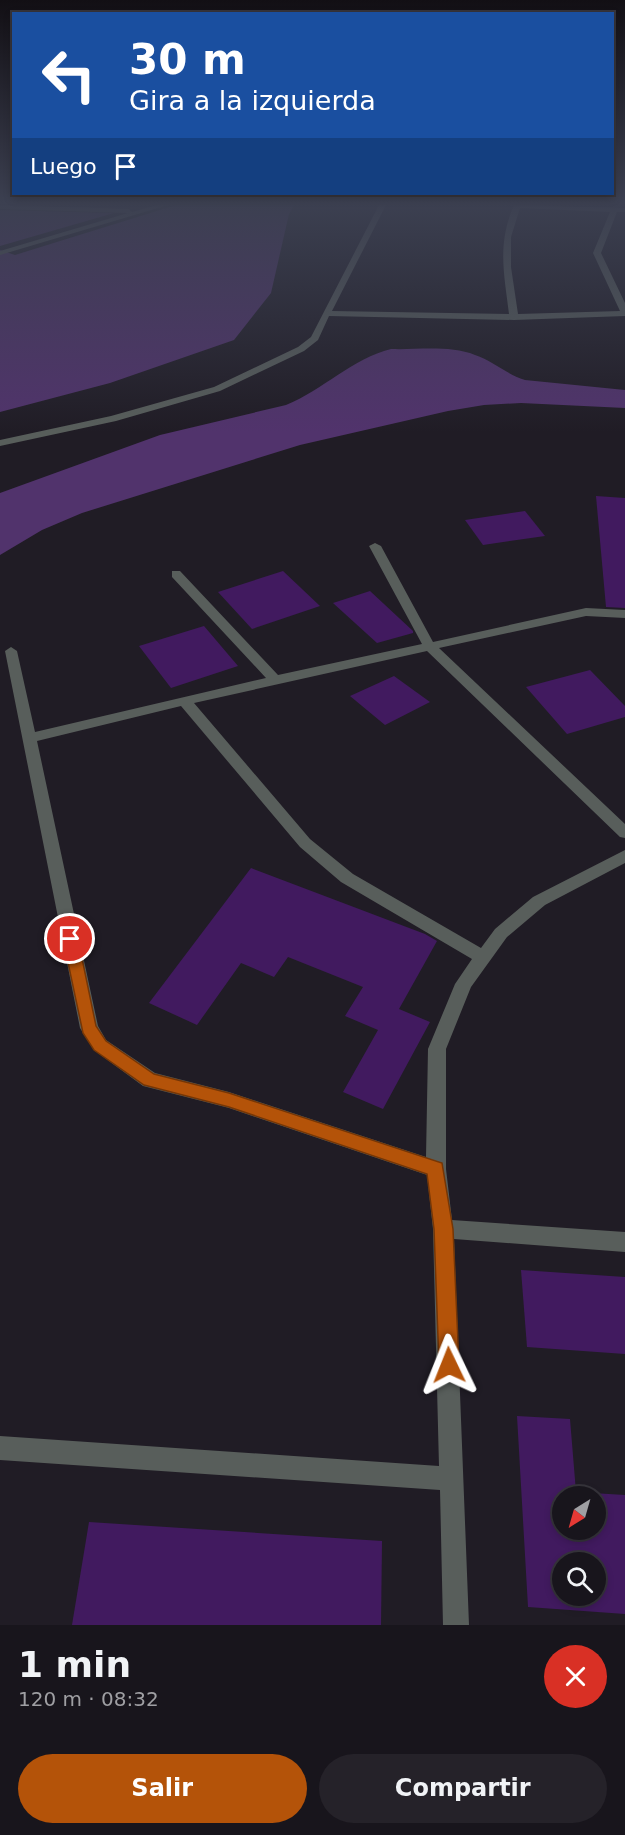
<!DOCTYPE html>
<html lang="es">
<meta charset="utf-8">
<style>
body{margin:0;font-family:"DejaVu Sans",sans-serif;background:#252229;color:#f1f3f6;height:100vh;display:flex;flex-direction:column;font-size:22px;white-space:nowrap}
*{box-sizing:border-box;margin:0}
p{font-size:20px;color:#9f9fa3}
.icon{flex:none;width:33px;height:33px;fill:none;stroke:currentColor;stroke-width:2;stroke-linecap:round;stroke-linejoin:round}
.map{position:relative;height:1625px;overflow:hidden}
.sheet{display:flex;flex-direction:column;background:#18151c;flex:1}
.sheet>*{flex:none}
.top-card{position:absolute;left:12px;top:12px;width:602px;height:183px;border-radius:0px;box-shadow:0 3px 9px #0003,0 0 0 2px #36343b;background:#1a4fa0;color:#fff;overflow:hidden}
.needle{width:39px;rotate:217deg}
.buttons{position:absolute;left:552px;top:1486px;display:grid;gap:12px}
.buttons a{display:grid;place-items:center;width:54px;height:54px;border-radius:50%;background:#18151c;box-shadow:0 3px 9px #0003,0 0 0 2px #36343b;font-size:30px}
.pin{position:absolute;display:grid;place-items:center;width:51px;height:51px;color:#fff;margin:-26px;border:3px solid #fff;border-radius:50%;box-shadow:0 2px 6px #0007}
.me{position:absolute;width:66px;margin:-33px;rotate:358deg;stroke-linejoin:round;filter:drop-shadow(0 0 4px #0008)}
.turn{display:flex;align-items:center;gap:21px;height:126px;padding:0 18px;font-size:27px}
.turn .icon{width:78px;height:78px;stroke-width:2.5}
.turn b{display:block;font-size:42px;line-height:51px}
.then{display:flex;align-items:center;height:57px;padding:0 18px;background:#0003;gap:12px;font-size:22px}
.round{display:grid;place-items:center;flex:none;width:63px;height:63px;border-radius:32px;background:#252229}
.overview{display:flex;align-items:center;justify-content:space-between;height:102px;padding:0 18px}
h1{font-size:36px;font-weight:700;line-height:45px}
.primary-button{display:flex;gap:12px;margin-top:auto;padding:12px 18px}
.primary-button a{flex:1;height:69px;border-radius:36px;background:#b45309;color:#fff;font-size:24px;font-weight:700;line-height:69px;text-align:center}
.primary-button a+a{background:#252229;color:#f1f3f6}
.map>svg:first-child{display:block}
</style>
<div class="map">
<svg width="625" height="1625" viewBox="0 0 625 1625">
<rect width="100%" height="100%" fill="#201c25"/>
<g fill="#51336c">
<path d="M176,205H294L289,214L271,293L234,340L110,383L0,412V250L15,255Z"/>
<path d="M0,210L114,213L0,246Z"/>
<path d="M391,349C417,350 450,345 475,355C493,361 506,374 525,380L625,390V408L521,403L484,405L448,411L300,445L82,513L42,530L0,555V493L160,435L286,405C323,390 353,358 391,349Z"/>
</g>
<g fill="#411a5f" fill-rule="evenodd">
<path d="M596,496L625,498V608L606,607Z"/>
<path d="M525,511L545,536L483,545L465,520Z"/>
<path d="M283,571L320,606L252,629L218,592Z"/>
<path d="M370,591L413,631V633L377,643L333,603Z"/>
<path d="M204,626L238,666L171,688L139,646Z"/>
<path d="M590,670L625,706V717L567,734L526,687Z"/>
<path d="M394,676L430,702L385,725L350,696Z"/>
<path d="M251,868L425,934L437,941L399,1009L430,1022L383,1109L343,1092L378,1030L345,1016L363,987L288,957L274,977L241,963L197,1025L149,1003Z"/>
<path d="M521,1270L625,1277V1354L527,1347Z"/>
<path d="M517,1416L570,1419L576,1492L625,1495V1614L528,1607ZM562,1497H596V1530H562ZM562,1563H596V1596H562Z"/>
<path d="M89,1522L382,1541L381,1625H72Z"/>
</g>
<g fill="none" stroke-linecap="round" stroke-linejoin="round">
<g fill="#585e5b" fill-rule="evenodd">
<path d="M0,205L129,209L132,212L157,205H168L0,255V251L128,213L0,209Z"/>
<path d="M379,205H386L332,311L509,314C504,273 497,244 514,205L625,208V212H617L601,253L625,303V316L514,320L329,316L318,340L304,351L220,391L116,421L0,446V440L111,416L214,387L298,347L311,337ZM520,208L610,212L593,253L620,311L518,314L511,267V237Z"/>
<path d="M375,543L381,546L433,642L586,608L625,610V618L586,616L439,648L625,824V838L620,837L427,651L194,703L310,839L353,874L481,948L495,929L533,897L625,850V863L545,905L507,937L471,987L446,1049V1169L452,1220L625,1232V1252L454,1239L469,1625H443L440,1490L0,1460V1436L439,1466L433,1229L427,1175L229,1108L143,1086L94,1050L80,1028L5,651L11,647L17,651L35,732L266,678L172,577V571H180L278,675L422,644L369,546ZM181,706L300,847L341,882L472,959L455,984L428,1049L426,1157L229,1092L155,1073L106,1040L98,1026L37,741Z"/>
</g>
</g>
<linearGradient id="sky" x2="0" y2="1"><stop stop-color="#120f14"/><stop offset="0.47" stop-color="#3c4051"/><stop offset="1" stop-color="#3c4051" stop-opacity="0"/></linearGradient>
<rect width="625" height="432" fill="url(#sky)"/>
<path fill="#b45309" stroke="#753606" stroke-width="1.5" d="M70,933L76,935L78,939L96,1026L106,1041L154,1074L229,1093L442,1163L453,1229L459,1365L456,1372L449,1375L442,1372L439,1365L434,1229L427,1174L229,1107L144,1085L94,1050L83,1033L63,939L65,935Z"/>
</svg>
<div class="buttons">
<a><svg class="needle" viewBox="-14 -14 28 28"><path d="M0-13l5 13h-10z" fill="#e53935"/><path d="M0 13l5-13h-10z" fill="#9f9fa3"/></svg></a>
<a><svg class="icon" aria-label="search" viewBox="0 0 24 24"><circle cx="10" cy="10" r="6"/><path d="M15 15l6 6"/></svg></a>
</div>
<div class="pin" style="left:70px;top:939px;background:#d93025"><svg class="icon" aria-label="arrive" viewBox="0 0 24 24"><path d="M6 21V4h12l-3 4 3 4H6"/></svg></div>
<svg class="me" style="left:449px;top:1365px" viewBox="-20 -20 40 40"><path d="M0-17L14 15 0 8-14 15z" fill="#b45309" stroke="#fff" stroke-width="4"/></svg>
<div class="top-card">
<div class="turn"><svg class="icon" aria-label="left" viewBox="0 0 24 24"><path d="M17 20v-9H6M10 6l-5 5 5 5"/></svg><div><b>30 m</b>Gira a la izquierda</div></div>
<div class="then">Luego<svg class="icon" aria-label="arrive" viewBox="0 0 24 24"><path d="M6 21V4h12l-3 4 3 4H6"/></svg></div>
</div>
</div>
<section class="sheet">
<div class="overview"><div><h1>1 min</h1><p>120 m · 08:32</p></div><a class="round" style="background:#d93025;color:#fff"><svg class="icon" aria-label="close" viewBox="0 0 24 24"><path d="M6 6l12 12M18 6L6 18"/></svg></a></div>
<div class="primary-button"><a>Salir</a><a>Compartir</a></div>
</section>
